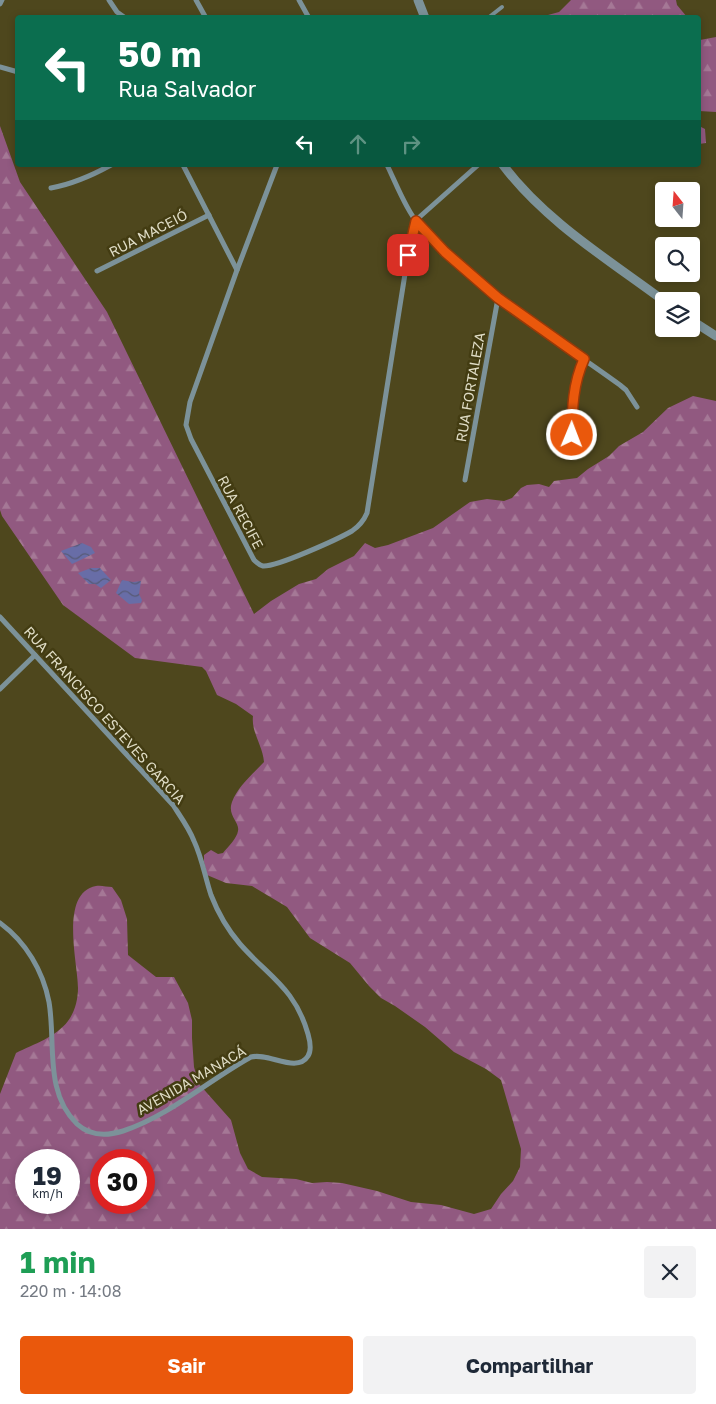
<!DOCTYPE html>
<html lang="pt">
<meta charset="utf-8">
<style>
body{margin:0;font-family:"Golos Text",sans-serif;background:#f2f2f3;color:#1f2937;height:100vh;display:flex;flex-direction:column;font-size:19px;white-space:nowrap}
*{box-sizing:border-box;margin:0}
p{font-size:16px;color:#747a83}
.icon{flex:none;width:28px;height:28px;fill:none;stroke:currentColor;stroke-width:2;stroke-linecap:round;stroke-linejoin:round}
.map{position:relative;height:1229px;overflow:hidden}
.side{display:flex;flex-direction:column;background:#fff;flex:1}
.side>*{flex:none}
.guide{position:absolute;left:15px;top:15px;width:686px;height:152px;border-radius:5px;box-shadow:0 2px 8px #0003;background:#0b6e4f;color:#fff;overflow:hidden}
.needle{width:32px;rotate:343deg}
.tools{position:absolute;left:655px;top:182px;display:grid;gap:10px}
.tools a{display:grid;place-items:center;width:45px;height:45px;border-radius:5px;background:#fff;box-shadow:0 2px 8px #0003;font-size:25px}
.speed{position:absolute;left:15px;top:1149px;display:flex;gap:10px;font-size:25px;font-weight:700;text-align:center}
.speed>*{display:grid;place-content:center;width:65px;height:65px;border-radius:50%;background:#fff;box-shadow:0 2px 8px #0003;line-height:1}
.speed small{font-size:12px;font-weight:400}
.speed .limit{border:8px solid #d22;background:#fff;color:#111}
.pin{position:absolute;display:grid;place-items:center;width:42px;height:42px;color:#fff;margin:-21px;border-radius:10px;box-shadow:0 2px 8px #0006}
.me{position:absolute;width:55px;margin:-28px;rotate:1deg;stroke-linejoin:round;filter:drop-shadow(0 0 4px #0008)}
.turn{display:flex;align-items:center;gap:18px;height:105px;padding:0 20px;font-size:22px}
.turn .icon{width:65px;height:65px;stroke-width:2.5}
.turn b{display:block;font-size:35px;line-height:42px}
.lanes{display:flex;align-items:center;height:48px;padding:0 20px;background:#0003;justify-content:center;gap:25px;direction:ltr}
.lanes .off{opacity:.35}
.round{display:grid;place-items:center;flex:none;width:52px;height:52px;border-radius:5px;background:#f2f2f3}
.head{display:flex;align-items:center;justify-content:space-between;height:85px;padding:0 20px}
h1{font-size:30px;font-weight:700;line-height:38px;color:#1e9e55}
.action{display:flex;gap:10px;margin-top:auto;padding:10px 20px}
.action a{flex:1;height:58px;border-radius:5px;background:#ea580c;color:#fff;font-size:20px;font-weight:700;line-height:58px;text-align:center}
.action a+a{background:#f2f2f3;color:#1f2937}
.map>svg:first-child{display:block}
</style>
<div class="map">
<svg width="716" height="1229" viewBox="0 0 716 1229">
<defs>
<pattern id="forest-firs" width="22" height="20" patternUnits="userSpaceOnUse" patternTransform="scale(1.25)"><rect width="22" height="20" fill="#915980"/><path d="M5 1l3.5 6h-7zM16 11l3.5 6h-7z" fill="#a57896"/></pattern>
<pattern id="water-waves" width="16" height="10" patternUnits="userSpaceOnUse" patternTransform="scale(1.25)"><rect width="16" height="10" fill="#686da7"/><path d="M0 5q4-4 8 0t8 0" fill="none" stroke="#575a76"/></pattern>
</defs>
<rect width="100%" height="100%" fill="#4e471d"/>
<g fill="url(#forest-firs)" fill-rule="evenodd">
<path d="M571,0H676L677,5L687,17H547L548,15L559,12Z"/>
<path d="M699,36L700,40L716,37V112L699,111Z"/>
<path d="M0,126L20,182L107,312L254,614L271,601L299,584L316,579L328,569L354,556L365,543L375,548L388,545L433,528L470,502L487,499L504,501L512,498L521,488L527,485L539,484L549,487L554,481L577,478L588,469L609,456L619,446L643,432L668,408L693,396L716,401V1229H0V1094L16,1053C34,1044 56,1037 68,1021C75,1012 78,999 78,988C78,963 59,893 96,886C101,885 107,887 112,887L121,900L127,919L128,955L156,977H174L188,1003L192,1020V1038L194,1067L199,1084L231,1120L240,1153L248,1169L262,1177L296,1179L312,1183L327,1182L342,1183L377,1191L411,1202L441,1205L474,1214L491,1209L501,1194L513,1181L520,1167L521,1149L501,1080L486,1069L454,1052L425,1027L395,1006L381,998L369,986L350,963L310,938L287,907L252,886L226,883L207,875L204,862V855L211,850L218,854L223,853C228,847 237,838 238,831C240,822 227,816 232,802C238,786 253,774 264,762C263,746 251,732 253,716L236,704L217,695L206,671L202,667L135,658L63,605L2,516L0,510ZM26,1160H69V1202H26ZM101,1160H144V1202H101Z"/>
<path d="M699,126L705,129L706,143L699,144Z"/>
</g>
<g fill="url(#water-waves)">
<path d="M82,543L91,547L95,553L72,564L61,551Z"/>
<path d="M91,568H100L111,580L101,588L95,584H89L78,573Z"/>
<path d="M122,580L133,582L141,581L139,594L142,600L141,603L129,604L116,593Z"/>
</g>
<g fill="none" stroke-linecap="round" stroke-linejoin="round">
<path stroke="#7c9299" stroke-width="4" d="M488,18L502,7"/>
<g stroke="#7c9299" stroke-width="5">
<path d="M109,0L117,12L124,17"/>
<path d="M196,0L206,18"/>
<path d="M299,0L309,18"/>
<path d="M0,4L2,0"/>
<path d="M0,67L18,72"/>
<path d="M183,165L237,270"/>
<path d="M277,165L237,270L190,402L186,425L191,439L254,560C257,563 259,565 263,566C277,567 338,539 352,531C358,527 364,520 367,513L408,255L415,221L478,165"/>
<path d="M387,165C395,181 406,210 417,222C473,289 550,334 620,385L626,390L637,407"/>
<path d="M51,188C73,184 91,176 111,165"/>
<path d="M97,271L209,215"/>
<path d="M572,435C572,408 573,384 584,359"/>
<path d="M465,480L498,298"/>
<path d="M0,617L173,805C180,816 189,828 194,841C202,858 205,877 211,895C218,913 228,930 240,944C269,977 295,988 308,1034C310,1041 312,1050 308,1056C297,1074 268,1052 251,1057C209,1080 169,1116 123,1131C107,1136 90,1136 77,1124C44,1092 56,1043 49,1002C43,971 26,942 0,923"/>
<path d="M0,689L35,655"/>
</g>
<g stroke="#7c9299" stroke-width="9">
<path d="M418,0L425,18"/>
<path d="M503,165C545,221 609,260 664,301"/>
<path d="M691,320L716,336"/>
</g>
</g>
<g fill="none" stroke-linecap="round" stroke-linejoin="round">
<g stroke="#983908" stroke-width="12">
<path id="route" d="M408,255L416,221L445,252L498,298L584,359C573,384 572,408 572,435"/>
</g>
<use href="#route" stroke="#ea580c" stroke-width="9"/>
</g>
<g text-anchor="middle" dominant-baseline="central" stroke-width="5" stroke-linejoin="round" paint-order="stroke">
<g font-size="14" fill="#dfdcc5" stroke="#433c12">
<text transform="translate(148 233) rotate(-27)">RUA MACEIÓ</text>
<text transform="translate(470 387) rotate(-80)">RUA FORTALEZA</text>
<text transform="translate(241 512) rotate(62)">RUA RECIFE</text>
<text transform="translate(105 715) rotate(48)">RUA FRANCISCO ESTEVES GARCIA</text>
<text transform="translate(191 1080) rotate(-30)">AVENIDA MANACÁ</text>
</g>
</g>
</svg>
<div class="tools">
<a><svg class="needle" viewBox="-14 -14 28 28"><path d="M0-13l5 13h-10z" fill="#e53935"/><path d="M0 13l5-13h-10z" fill="#747a83"/></svg></a>
<a><svg class="icon" aria-label="search" viewBox="0 0 24 24"><circle cx="10" cy="10" r="6"/><path d="M15 15l6 6"/></svg></a>
<a><svg class="icon" aria-label="layers" viewBox="0 0 24 24"><path d="M12 4l9 5-9 5-9-5zM3 14l9 5 9-5"/></svg></a>
</div>
<div class="speed"><div>19<small>km/h</small></div><div class="limit">30</div></div>
<div class="pin" style="left:408px;top:255px;background:#d93025"><svg class="icon" aria-label="arrive" viewBox="0 0 24 24"><path d="M6 21V4h12l-3 4 3 4H6"/></svg></div>
<svg class="me" style="left:572px;top:435px" viewBox="-20 -20 40 40"><circle r="17" fill="#ea580c" stroke="#fff" stroke-width="3"/><path d="M0-11L8 9 0 5-8 9z" fill="#fff"/></svg>
<div class="guide">
<div class="turn"><svg class="icon" aria-label="left" viewBox="0 0 24 24"><path d="M17 20v-9H6M10 6l-5 5 5 5"/></svg><div><b>50 m</b>Rua Salvador</div></div>
<div class="lanes"><svg class="icon" aria-label="left" viewBox="0 0 24 24"><path d="M17 20v-9H6M10 6l-5 5 5 5"/></svg><svg class="icon off" aria-label="ahead" viewBox="0 0 24 24"><path d="M12 20V5M6 11l6-6 6 6"/></svg><svg class="icon off" aria-label="right" viewBox="0 0 24 24"><path d="M7 20v-9h11M14 6l5 5-5 5"/></svg></div>
</div>
</div>
<section class="side">
<div class="head"><div><h1>1 min</h1><p>220 m · 14:08</p></div><a class="round"><svg class="icon" aria-label="close" viewBox="0 0 24 24"><path d="M6 6l12 12M18 6L6 18"/></svg></a></div>
<div class="action"><a>Sair</a><a>Compartilhar</a></div>
</section>
